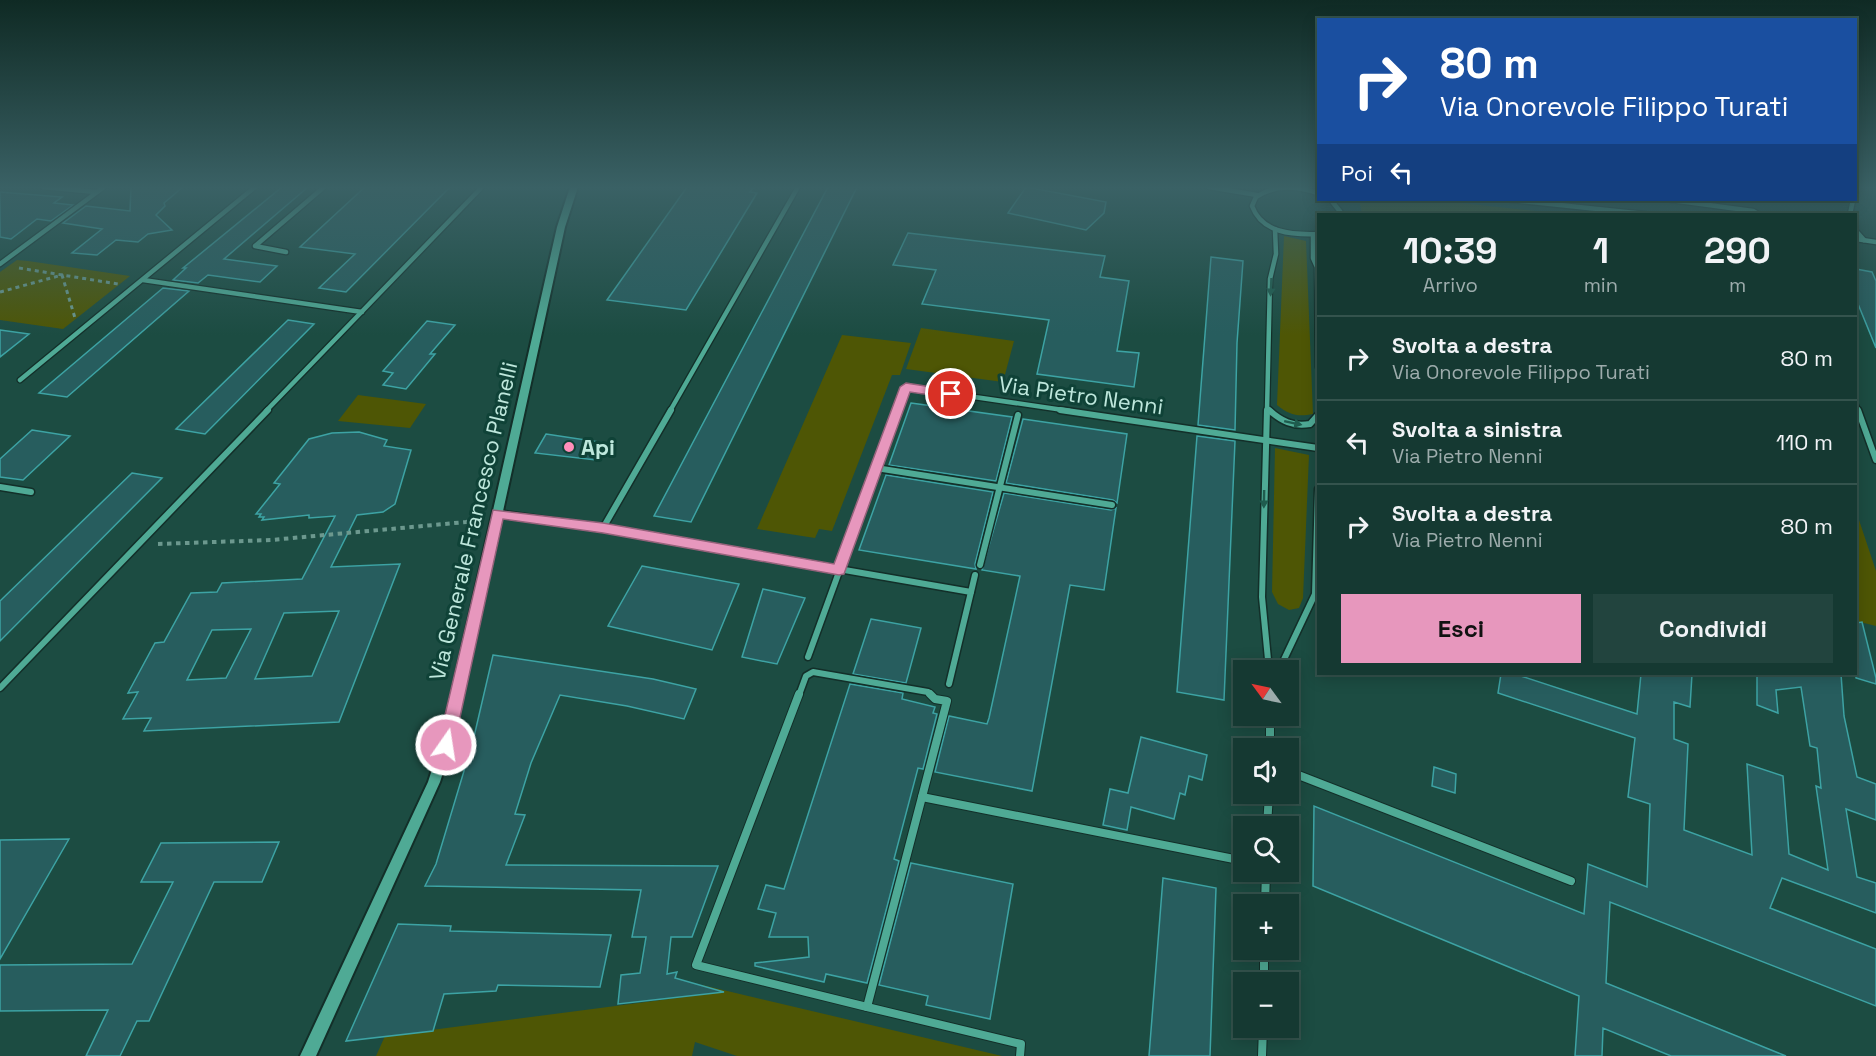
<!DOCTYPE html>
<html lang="it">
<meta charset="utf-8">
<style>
body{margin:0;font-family:"Space Grotesk",sans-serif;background:#22443e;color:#f1f3f6;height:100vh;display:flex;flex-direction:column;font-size:22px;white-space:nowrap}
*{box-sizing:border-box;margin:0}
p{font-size:20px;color:#9dacac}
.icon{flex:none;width:33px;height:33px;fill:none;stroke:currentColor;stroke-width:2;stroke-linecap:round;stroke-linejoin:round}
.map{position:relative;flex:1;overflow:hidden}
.sheet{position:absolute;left:1317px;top:213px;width:540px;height:462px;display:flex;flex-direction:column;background:#153932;border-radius:0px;box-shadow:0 3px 15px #0003,0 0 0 2px #34534d}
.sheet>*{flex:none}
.hud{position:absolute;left:1317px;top:18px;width:540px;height:183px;border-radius:0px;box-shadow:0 3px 15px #0003,0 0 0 2px #34534d;background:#1a4fa0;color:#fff;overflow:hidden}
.needle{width:39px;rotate:303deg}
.fabs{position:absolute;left:1233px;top:660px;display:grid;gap:12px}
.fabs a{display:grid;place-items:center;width:66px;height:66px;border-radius:0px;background:#153932;box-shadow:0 3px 15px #0003,0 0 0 2px #34534d;font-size:30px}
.pin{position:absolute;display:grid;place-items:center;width:51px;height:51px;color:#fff;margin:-26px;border:3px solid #fff;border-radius:50%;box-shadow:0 2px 6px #0007}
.me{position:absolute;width:66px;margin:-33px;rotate:13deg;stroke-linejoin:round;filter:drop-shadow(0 0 4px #0008)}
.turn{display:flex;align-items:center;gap:21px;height:126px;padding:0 24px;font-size:27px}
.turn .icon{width:78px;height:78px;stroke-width:2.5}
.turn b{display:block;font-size:42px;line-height:51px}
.then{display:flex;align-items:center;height:57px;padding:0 24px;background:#0003;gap:12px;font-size:22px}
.eta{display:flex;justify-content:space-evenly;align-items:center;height:102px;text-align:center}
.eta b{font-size:36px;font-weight:700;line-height:42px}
.primary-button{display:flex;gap:12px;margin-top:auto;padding:12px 24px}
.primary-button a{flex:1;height:69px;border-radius:0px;background:#e797bd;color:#111;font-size:24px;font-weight:700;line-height:69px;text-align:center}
.primary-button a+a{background:#22443e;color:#f1f3f6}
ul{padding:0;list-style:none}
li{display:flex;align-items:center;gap:18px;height:84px;padding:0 24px;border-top:2px solid #34534d}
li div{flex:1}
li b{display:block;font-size:22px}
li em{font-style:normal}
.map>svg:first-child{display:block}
</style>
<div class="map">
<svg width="1876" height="1056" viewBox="0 0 1876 1056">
<rect width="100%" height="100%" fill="#1c4c42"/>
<g fill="#4e5605">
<path d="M1359,200H1432L1565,214H1362Z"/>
<path d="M1284,236L1306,241L1313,414C1298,417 1289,415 1277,405Z"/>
<path d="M17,260L28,261L130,276L63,329L0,320V272Z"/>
<path d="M921,328L1014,341L1003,382L906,369Z"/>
<path d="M842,335L911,343L900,375H892L832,531L819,529L815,538L757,529Z"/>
<path d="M358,395L426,404L410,428L338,421Z"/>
<path d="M1275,448L1309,455L1303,598L1299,608L1289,610L1278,604L1272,592Z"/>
<path d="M1856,511L1876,571V626L1856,621Z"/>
<path d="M702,985L1002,1056H737L695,1042L692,1056H376L385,1036L700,995Z"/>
</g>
<g fill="#275d5e" stroke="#3da3a4" stroke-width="1.5" fill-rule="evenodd">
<path d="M131,187H183L164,203L165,206L156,215L172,230L148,234L138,242L116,240L97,255L72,253L102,229L63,223L86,206L130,211Z"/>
<path d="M282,187H308L224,259L277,266L260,282L208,275L198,283L173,280L186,268H183Z"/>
<path d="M365,187H450L346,292L319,288L355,254L300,247Z"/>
<path d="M687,187H754L750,192L757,193L686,310L607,300Z"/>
<path d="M828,187H857L691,522L654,516Z"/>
<path d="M1026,187L1106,202L1104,213L1086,230L1008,213Z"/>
<path d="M0,192L62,197L54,203L73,205L51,221L37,219L11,239L0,237Z"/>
<path d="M908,233L1105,256L1100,277L1129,281L1117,351L1139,353L1134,387L1037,374L1049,320L922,304L936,270L893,265Z"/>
<path d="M1211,257L1243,261L1237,343L1235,430L1198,425Z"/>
<path d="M1856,269L1872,272L1876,281V348L1856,299Z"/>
<path d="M163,288L189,291L67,397L39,393Z"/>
<path d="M288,320L314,324L205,434L176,429Z"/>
<path d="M427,321L455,325L430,354H435L406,389L383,385L393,373L383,371Z"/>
<path d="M0,330L29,334L0,357Z"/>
<path d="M911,403L1012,417L996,481L889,465Z"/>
<path d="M1023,419L1127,434L1117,503L1113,500L1006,483Z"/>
<path d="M32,430L70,436L23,480L0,477V459Z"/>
<path d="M359,432L387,440L384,446L411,450L395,504L383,512L357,515L331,567L400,564L339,722L144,731L151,718L123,719L138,692L128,693L155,643L164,642L191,593L217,592L222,583L302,579L335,516L309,518V515L262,520L264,517H259L261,514H256L280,484L274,483L309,439L332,433ZM339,611L312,676L255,679L284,613ZM251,629L226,678L187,680L212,630Z"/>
<path d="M546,434L606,443L596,460L535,453Z"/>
<path d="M1197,436L1235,441L1224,700L1177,692Z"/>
<path d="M132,473L162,478L0,641V601Z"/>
<path d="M886,475L993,492L975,564L976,569L859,550Z"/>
<path d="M1004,493L1111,510L1116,508L1104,590L1070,585L1032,791L935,772L949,716L987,724L989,718L1020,576L982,570Z"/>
<path d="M642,566L739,584L712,650L608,626Z"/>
<path d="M763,589L805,598L777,664L742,657Z"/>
<path d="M871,619L921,628L906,683L853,674Z"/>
<path d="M1862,622L1876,678V684L1856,678V623Z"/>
<path d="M493,655L653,679L696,689L684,719L627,706L560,695L531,763L515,814L525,815L506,865L718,866L692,937H671L667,974L677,972L675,978L724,992L618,1004L621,975L640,973L646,937H632L641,890L425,886L436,864L473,741Z"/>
<path d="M1501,674H1515L1637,714L1641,674H1692L1690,707L1674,702V739L1688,744L1684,830L1752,855L1747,764L1783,776L1789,854L1828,870L1816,786L1821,788L1817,748L1810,746L1801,687L1776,690L1778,713L1757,705V674H1841L1844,716L1857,777L1876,784V820L1846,809L1857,877L1876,883V913L1782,878L1770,908L1876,949V1006L1610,902L1606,983L1786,1056H1671L1603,1028L1602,1056H1575L1579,996L1313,886L1314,806L1584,914L1588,864L1647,887L1650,804L1628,797L1635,738L1498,693Z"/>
<path d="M850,684L903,693L902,699L935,707L933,713L937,714L923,769L918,768L894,859L899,861L867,983L826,974L824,982L755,966V963L809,957L808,937H769L776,913L758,909L766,885L784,889Z"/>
<path d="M1141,737L1207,755L1202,780L1189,776L1185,795L1180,793L1174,819L1131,807L1127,830L1103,825L1110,789L1128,793Z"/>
<path d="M1434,767L1456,774L1455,793L1432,786Z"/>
<path d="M69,839L0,959V840Z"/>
<path d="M279,842L262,882H214L149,1021H137L120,1056H86L108,1010L0,1011V965L132,964L173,882H141L161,843Z"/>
<path d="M911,863L1013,884L990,1019L926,1005L928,996L879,985Z"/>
<path d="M1163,878L1216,888L1210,1056H1149Z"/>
<path d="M398,924L451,926L450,931L611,935L600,987L498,985L496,991L444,994L433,1031L346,1041Z"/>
</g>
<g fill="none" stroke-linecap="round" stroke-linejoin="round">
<g stroke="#132f29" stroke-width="7">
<g id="minor-far2">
<path d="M43,187L96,192"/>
<path d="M1209,187L1257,195"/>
<path d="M1318,193C1296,186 1276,184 1256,197L1252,206C1262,233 1292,235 1318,234"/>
<path d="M1856,194L1858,187"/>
<path d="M1331,200L1342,214"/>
<path d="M1511,200L1645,214"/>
<path d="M1671,200L1753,211L1758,214"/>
<path d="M1850,214L1853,200"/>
<path d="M1856,231L1864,240"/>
<path d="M1313,235V258L1317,267L1318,367"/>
<path d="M1856,239L1876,242"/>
<path d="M286,252L255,246L324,187"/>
<path d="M0,264L104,187"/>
<path d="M143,280L362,312"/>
<path d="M20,380L255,187"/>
<path d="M1856,405L1858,411"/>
<path d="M1268,409L1271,411"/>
<path d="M266,411L482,187"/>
<path d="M670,411L798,187"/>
<path d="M897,411L906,387L1070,411"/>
<path d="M1267,411L1270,279L1276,254L1275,229"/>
</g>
</g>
<g stroke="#132f29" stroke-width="9">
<g id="minor-far1">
<path d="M1060,410L1318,448"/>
<path d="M1267,410L1262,597L1269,670"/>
<path d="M1269,410C1281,421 1293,427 1310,424L1318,415"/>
<path d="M1858,410L1876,460"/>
<path d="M876,468L1112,505"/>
<path d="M0,487L31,492"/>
<path d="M498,513L603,528L971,592L949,684"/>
<path d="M603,528L671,410"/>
<path d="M980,565L1018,415"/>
<path d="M971,592L975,575"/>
<path d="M808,657L898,410"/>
<path d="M1279,670L1315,594L1318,489"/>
<path d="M0,688L268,410"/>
<path d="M799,695L806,676L813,672L928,692L931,695"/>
</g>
</g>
<g stroke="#132f29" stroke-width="10">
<g id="minor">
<path d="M799,694L696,965L867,1007"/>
<path d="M1270,716V748"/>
<path d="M1288,771L1571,881"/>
<path d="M922,797L947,701L935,699L930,694"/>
<path d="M1267,826L1269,794"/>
<path d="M1265,904L1266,872"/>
<path d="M1264,950V982"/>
<path d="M1020,1056L1021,1044L867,1007L922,797L1244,861"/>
<path d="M1262,1056L1263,1028"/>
</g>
</g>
<g stroke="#132f29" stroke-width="4">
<path id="tertiary" d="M570,187H578L565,227L452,745L440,782L316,1056H300L428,782L440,745L557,227Z"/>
</g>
<g stroke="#6c988e" stroke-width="3" stroke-dasharray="4 4" stroke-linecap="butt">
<path d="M19,268L118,284"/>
<path d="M0,292L62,275L75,318"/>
</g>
<path stroke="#6c988e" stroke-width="4" stroke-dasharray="4.5 4.5" stroke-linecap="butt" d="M158,544L271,540L466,522L482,518"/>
<use href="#minor-far2" stroke="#4faa95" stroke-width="4.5"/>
<use href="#minor-far1" stroke="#4faa95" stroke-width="6"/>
<use href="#minor" stroke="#4faa95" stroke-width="8"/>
<use href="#tertiary" fill="#4faa95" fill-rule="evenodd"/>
</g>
<defs><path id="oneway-solid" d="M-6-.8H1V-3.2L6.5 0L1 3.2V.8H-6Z" transform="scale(1.5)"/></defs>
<g fill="#1f5c4e">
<use href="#oneway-solid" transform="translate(1271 287) rotate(93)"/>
<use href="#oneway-solid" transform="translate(1293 423) rotate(12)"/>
<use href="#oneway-solid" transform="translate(1264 499) rotate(91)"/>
</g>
<linearGradient id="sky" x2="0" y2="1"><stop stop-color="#0f2a24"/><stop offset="0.56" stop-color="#3a6165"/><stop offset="1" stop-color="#3a6165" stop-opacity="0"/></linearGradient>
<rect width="1876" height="335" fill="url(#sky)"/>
<path fill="#e797bd" stroke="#96627b" stroke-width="1.5" d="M906,383L951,390L957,394L951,398L910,392L844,574L839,575L603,533L503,519L454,745L451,750H440L438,745L493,510L603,523L834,564L900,387Z"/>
<circle fill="#ff8eba" stroke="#0f4237" stroke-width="2" cx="569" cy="447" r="6"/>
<g text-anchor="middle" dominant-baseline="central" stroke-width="6" stroke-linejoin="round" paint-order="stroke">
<g font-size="22" fill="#bee7dc" stroke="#0f4237">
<text transform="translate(1081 395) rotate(8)">Via Pietro Nenni</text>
<text transform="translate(473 521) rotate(-77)">Via Generale Francesco Planelli</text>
</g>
<g font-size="22" font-weight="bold" fill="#bee7dc" stroke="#0f4237" text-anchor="start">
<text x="581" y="447">Api</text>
</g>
</g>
</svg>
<div class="fabs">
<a><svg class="needle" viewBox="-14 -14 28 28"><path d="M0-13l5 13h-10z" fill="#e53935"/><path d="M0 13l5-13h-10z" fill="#9dacac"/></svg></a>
<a><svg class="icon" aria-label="sound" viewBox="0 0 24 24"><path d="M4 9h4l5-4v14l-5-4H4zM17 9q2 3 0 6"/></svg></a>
<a><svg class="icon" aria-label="search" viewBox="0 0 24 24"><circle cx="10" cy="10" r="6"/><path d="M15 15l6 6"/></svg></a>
<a>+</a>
<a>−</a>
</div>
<div class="pin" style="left:951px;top:394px;background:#d93025"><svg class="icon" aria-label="arrive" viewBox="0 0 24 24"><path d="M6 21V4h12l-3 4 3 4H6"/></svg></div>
<svg class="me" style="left:446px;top:745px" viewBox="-20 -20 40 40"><circle r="17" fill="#e797bd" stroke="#fff" stroke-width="3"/><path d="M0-11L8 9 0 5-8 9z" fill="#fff"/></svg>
<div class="hud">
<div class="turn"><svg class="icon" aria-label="right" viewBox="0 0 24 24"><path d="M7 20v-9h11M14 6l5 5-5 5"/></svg><div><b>80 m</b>Via Onorevole Filippo Turati</div></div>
<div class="then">Poi<svg class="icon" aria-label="left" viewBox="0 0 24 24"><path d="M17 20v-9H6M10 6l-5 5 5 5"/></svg></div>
</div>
<section class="sheet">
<div class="eta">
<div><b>10:39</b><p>Arrivo</p></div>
<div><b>1</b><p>min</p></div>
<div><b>290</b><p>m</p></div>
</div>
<ul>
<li><svg class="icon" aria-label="right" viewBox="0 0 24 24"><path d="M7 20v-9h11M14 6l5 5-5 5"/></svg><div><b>Svolta a destra</b><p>Via Onorevole Filippo Turati</p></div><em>80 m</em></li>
<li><svg class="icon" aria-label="left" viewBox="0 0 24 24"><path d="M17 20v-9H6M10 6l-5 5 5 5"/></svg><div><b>Svolta a sinistra</b><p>Via Pietro Nenni</p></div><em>110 m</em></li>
<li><svg class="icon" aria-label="right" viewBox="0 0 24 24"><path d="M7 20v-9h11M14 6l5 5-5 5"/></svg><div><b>Svolta a destra</b><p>Via Pietro Nenni</p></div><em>80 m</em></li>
</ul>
<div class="primary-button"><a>Esci</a><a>Condividi</a></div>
</section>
</div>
